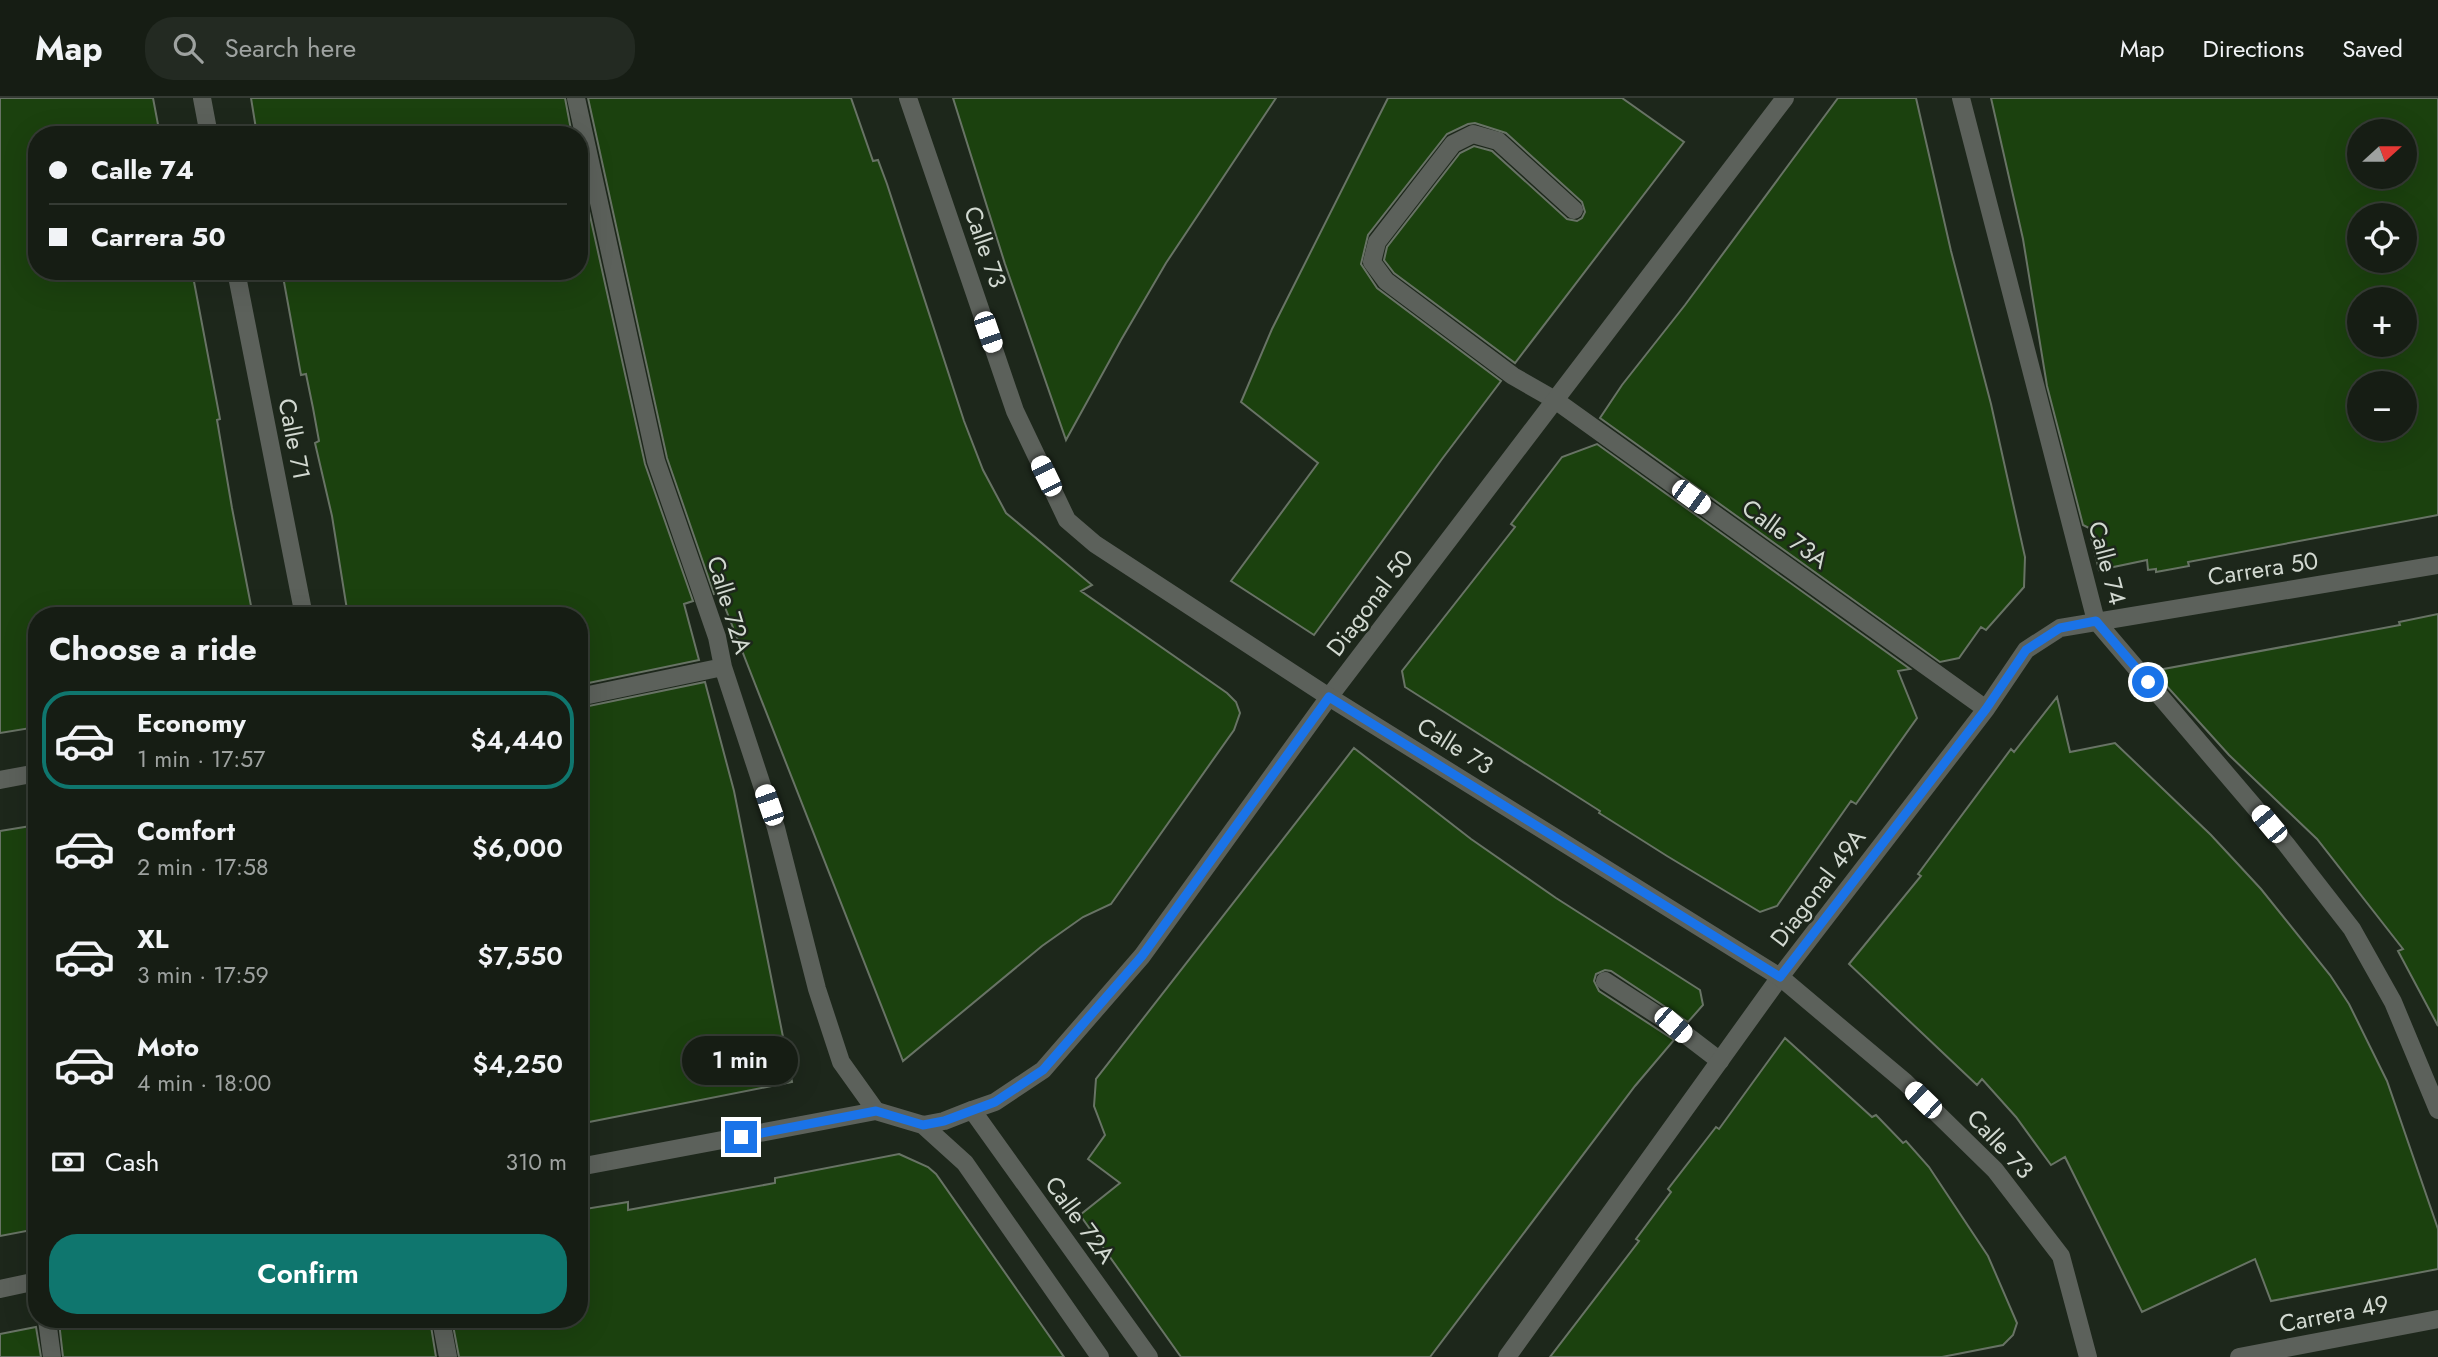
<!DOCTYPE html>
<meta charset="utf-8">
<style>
body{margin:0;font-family:Jost,sans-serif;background:#232a22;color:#f1f3f6;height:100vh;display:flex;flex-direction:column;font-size:26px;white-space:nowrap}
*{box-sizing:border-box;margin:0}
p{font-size:23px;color:#9ea2a0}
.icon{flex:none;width:38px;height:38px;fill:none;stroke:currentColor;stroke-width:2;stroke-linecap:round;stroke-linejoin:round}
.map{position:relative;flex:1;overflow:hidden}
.details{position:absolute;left:28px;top:509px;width:560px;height:721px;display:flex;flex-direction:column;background:#161d14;border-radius:28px;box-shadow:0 7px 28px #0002,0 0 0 2px #353b34}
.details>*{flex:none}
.guide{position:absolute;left:28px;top:28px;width:560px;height:154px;border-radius:28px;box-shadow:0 7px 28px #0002,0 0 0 2px #353b34;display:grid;align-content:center;height:154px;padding:0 21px;background:#161d14}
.needle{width:46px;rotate:69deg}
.buttons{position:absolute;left:2347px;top:21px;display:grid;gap:14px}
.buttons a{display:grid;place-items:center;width:70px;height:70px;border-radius:50%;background:#161d14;box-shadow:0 7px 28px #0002,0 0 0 2px #353b34;font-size:35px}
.end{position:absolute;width:32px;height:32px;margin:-16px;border:9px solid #1a73e8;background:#fff;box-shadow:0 0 0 4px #fff}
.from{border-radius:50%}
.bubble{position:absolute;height:49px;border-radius:24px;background:#161d14;box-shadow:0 7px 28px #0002,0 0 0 2px #353b34;font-size:23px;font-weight:600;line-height:49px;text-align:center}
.car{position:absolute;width:21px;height:42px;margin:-21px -10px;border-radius:9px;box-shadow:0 0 5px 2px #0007;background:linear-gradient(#fff 24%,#345 0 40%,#fff 0 76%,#345 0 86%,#fff 0)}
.guide b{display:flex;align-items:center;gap:24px;height:66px;font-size:26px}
.guide b+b{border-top:2px solid #353b34}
.guide i{width:18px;height:18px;background:#f1f3f6}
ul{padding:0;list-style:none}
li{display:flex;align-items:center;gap:21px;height:98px;margin:0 14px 10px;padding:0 7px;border:4px solid transparent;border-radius:28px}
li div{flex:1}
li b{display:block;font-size:26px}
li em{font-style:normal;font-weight:600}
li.active{border-color:#0f766e}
li>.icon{width:63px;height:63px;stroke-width:1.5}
h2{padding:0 21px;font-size:32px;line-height:84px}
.pay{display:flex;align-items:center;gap:18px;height:77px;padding:0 21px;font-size:26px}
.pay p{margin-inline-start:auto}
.cta{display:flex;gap:14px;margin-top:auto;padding:14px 21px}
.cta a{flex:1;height:80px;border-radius:28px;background:#0f766e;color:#fff;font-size:28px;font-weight:600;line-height:80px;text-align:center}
header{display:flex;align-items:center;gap:42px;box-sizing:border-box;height:98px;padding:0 35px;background:#161d14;border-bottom:2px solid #353b34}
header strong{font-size:33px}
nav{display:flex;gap:38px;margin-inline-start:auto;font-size:24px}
.search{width:490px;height:63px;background:#232a22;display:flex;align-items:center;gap:18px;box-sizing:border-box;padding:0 24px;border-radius:28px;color:#9ea2a0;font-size:26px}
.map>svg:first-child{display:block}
.building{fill:#1b410e;stroke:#687365;stroke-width:2;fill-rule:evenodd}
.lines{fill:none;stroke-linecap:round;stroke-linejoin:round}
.service{stroke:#5c615b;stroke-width:18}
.minor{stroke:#5c615b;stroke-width:18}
.tertiary{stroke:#5c615b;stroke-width:18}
.route{stroke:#1a73e8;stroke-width:9}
.labels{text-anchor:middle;stroke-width:5;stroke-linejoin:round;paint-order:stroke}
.street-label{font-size:24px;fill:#d2d9d1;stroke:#1d271b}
</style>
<header>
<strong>Map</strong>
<div class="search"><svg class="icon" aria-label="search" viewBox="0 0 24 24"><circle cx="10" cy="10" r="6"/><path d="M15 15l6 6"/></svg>Search here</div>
<nav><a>Map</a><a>Directions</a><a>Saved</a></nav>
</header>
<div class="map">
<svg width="2438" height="1259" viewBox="0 0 2438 1259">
<rect width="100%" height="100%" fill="#1d271b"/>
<path class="building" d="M 0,0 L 153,0 L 160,37 L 37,37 L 37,173 L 192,173 L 220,321 L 217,322 L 232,410 L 253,518 L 37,518 L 37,629 L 0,635 Z
M 251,0 L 565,0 L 572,37 L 257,37 Z
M 588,0 L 851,0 L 873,63 L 878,62 L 887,86 L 964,323 L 983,372 L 1006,415 L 1092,487 L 1081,493 L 1227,595 L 1236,604 L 1240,615 L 1234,632 L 1111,806 L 1083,819 L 1042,848 L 903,963 L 719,494 L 714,496 L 667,360 Z
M 953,0 L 1276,0 L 1166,165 L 1121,242 L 1066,342 L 1005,166 Z
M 1388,0 L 1622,0 L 1684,44 L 1515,265 L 1394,175 L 1384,162 L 1387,149 L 1460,55 L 1474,48 L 1492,53 L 1567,121 L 1577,123 L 1582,120 L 1585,114 L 1582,104 L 1506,35 L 1475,25 L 1468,26 L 1447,36 L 1368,137 L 1361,166 L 1377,190 L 1501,283 L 1442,361 L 1314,537 L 1231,483 L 1318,365 L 1241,304 L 1272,231 Z
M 1838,0 L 1916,0 L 1951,153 L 1991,306 L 2025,459 L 2024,489 L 1986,532 L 1981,529 L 1959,560 L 1940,564 L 1600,320 L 1622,287 L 1685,207 Z
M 1991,0 L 2438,0 L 2438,417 L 2188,464 L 2189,468 L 2156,474 L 2156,471 L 2148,472 L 2147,462 L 2099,472 L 2089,430 L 2083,427 L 2047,288 L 2023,141 ZM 2359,33 L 2404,33 L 2404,79 L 2359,79 ZM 2359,117 L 2404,117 L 2404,163 L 2359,163 ZM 2359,201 L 2404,201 L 2404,247 L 2359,247 ZM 2359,285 L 2404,285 L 2404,331 L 2359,331 Z
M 579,68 L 645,366 L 693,503 L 684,506 L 699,562 L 579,587 L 579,518 L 348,518 L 332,418 L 315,345 L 319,343 L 313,310 L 306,276 L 301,277 L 282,173 L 579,173 Z
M 1597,346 L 1910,571 L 1898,573 L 1917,620 L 1856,706 L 1851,703 L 1777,808 L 1760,814 L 1667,758 L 1599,715 L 1600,713 L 1405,589 L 1402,573 L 1515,429 L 1511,426 L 1562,359 Z
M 2438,516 L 2438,928 L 2398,853 L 2403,851 L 2317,741 L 2229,657 L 2153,573 L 2400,527 L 2399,524 Z
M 705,584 L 734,693 L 792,984 L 579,1026 L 579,610 Z
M 2057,599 L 2070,654 L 2115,645 L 2211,737 L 2261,791 L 2330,877 L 2349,906 L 2387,983 L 2438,1131 L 2438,1171 L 2271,1203 L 2255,1161 L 2142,1214 L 2065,1059 L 2051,1067 L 2016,1019 L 1982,981 L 1977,987 L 1849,866 L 1921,778 L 1918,776 L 2011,651 L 2014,654 Z
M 1354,650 L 1471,741 L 1556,800 L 1700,892 L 1703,907 L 1688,924 L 1611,873 L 1605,872 L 1596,876 L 1594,883 L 1599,893 L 1674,942 L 1635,988 L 1430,1259 L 1181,1259 L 1080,1117 L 1120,1085 L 1088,1061 L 1105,1037 L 1094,1008 L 1096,981 Z
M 37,727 L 37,1131 L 0,1138 L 0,733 Z
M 1785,940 L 1872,1019 L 1876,1017 L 1903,1045 L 1906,1043 L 1929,1069 L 1988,1158 L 2017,1225 L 2013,1237 L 2003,1247 L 1942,1259 L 1550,1259 L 1639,1143 L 1636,1141 L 1671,1094 L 1668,1091 L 1716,1029 L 1719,1031 Z
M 899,1056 L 928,1069 L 936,1076 L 1064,1259 L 459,1259 L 452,1222 L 579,1222 L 579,1112 L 628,1104 L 628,1112 L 775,1085 L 775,1080 Z
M 71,1222 L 430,1222 L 436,1259 L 63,1259 L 59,1224 Z
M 36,1229 L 41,1259 L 0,1259 L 0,1236 Z"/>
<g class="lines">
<path class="service" d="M 1555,302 L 1513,278 L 1386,183 L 1372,164 L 1377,144 L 1453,46 L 1473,36 L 1498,43 L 1574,112
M 1605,883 L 1673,927 L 1720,963
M 47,1222 L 52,1259"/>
<path class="minor" d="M 202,0 L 209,37
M 576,0 L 656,363 L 717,539 L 723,569 L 776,730 L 817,891 L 841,964 L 876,1013
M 1961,0 L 2096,523 L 2286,746 L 2352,831 L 2393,904 L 2438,1012
M 236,173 L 304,518
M 1555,302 L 1986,611
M 579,599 L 723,569
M 0,682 L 37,675
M 972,1012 L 995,1004 L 1043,972 L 1142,858 L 1329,599 L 1785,0
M 441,1222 L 448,1259
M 1507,1259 L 1780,879 L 1986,611 L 2026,552 L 2060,530 L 2438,467"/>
<path class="tertiary" d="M 908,0 L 1015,313 L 1067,422 L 1095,446 L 1329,599 L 1780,879 L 1905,984 L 1995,1072 L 2061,1158 L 2088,1259
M 923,1027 L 965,1065 L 1100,1259
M 579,1069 L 876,1013 L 923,1027 L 944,1023 L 972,1012 L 1149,1259
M 0,1191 L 37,1183
M 2239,1259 L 2438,1221"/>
</g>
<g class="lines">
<path class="route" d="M 741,1039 L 876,1013 L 923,1027 L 944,1023 L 995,1004 L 1043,972 L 1142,858 L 1329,599 L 1780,879 L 1986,611 L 2026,552 L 2060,530 L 2096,523 L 2148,584"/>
</g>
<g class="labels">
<g class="street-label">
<text transform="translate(985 149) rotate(71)" y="8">Calle 73</text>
<text transform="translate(294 341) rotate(79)" y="8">Calle 71</text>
<text transform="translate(1785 436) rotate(36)" y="8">Calle 73A</text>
<text transform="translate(2107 465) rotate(75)" y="8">Calle 74</text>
<text transform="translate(2263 471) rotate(-9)" y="8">Carrera 50</text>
<text transform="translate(1370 505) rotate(-53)" y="8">Diagonal 50</text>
<text transform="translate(729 507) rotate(73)" y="8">Calle 72A</text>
<text transform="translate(1455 648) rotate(32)" y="8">Calle 73</text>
<text transform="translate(1818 790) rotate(-53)" y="8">Diagonal 49A</text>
<text transform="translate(2000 1046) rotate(47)" y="8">Calle 73</text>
<text transform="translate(1080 1122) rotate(54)" y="8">Calle 72A</text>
<text transform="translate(2334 1216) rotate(-11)" y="8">Carrera 49</text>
</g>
</g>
</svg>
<div class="buttons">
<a><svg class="needle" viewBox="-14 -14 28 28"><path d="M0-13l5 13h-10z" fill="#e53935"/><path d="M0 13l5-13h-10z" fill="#9ea2a0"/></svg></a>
<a><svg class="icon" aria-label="locate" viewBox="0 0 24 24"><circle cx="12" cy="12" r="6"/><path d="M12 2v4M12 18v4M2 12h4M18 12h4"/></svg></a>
<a>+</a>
<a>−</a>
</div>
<i class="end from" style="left:2148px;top:584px"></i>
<i class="end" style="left:741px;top:1039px"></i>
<div class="bubble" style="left:682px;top:938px;width:116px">1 min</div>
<i class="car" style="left:988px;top:234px;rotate:161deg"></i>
<i class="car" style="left:1046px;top:378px;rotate:334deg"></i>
<i class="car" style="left:1691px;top:399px;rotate:126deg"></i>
<i class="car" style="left:769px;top:707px;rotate:341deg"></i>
<i class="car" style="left:2269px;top:726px;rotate:320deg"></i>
<i class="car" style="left:1673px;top:927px;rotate:131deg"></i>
<i class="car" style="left:1923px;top:1002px;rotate:314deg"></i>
<div class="guide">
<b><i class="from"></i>Calle 74</b>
<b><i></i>Carrera 50</b>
</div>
<section class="details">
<h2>Choose a ride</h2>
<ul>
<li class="active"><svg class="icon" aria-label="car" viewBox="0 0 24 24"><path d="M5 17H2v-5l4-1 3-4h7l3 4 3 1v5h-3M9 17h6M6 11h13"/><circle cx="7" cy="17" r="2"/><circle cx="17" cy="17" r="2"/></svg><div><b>Economy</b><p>1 min · 17:57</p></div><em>$4,440</em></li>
<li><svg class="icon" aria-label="car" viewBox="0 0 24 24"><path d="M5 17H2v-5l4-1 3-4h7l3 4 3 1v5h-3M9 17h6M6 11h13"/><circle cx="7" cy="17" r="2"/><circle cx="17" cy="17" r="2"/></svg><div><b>Comfort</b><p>2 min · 17:58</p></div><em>$6,000</em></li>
<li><svg class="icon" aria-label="car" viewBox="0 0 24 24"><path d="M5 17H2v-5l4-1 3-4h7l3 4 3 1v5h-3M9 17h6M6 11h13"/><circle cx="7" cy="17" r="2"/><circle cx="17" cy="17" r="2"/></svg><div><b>XL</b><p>3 min · 17:59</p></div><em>$7,550</em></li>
<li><svg class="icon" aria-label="car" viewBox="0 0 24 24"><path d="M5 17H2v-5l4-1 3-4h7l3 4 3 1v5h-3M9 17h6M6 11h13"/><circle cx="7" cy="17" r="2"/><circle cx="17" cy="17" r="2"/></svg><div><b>Moto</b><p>4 min · 18:00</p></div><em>$4,250</em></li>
</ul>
<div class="pay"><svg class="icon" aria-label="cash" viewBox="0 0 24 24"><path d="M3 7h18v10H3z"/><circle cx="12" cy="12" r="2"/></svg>Cash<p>310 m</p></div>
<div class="cta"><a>Confirm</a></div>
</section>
</div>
